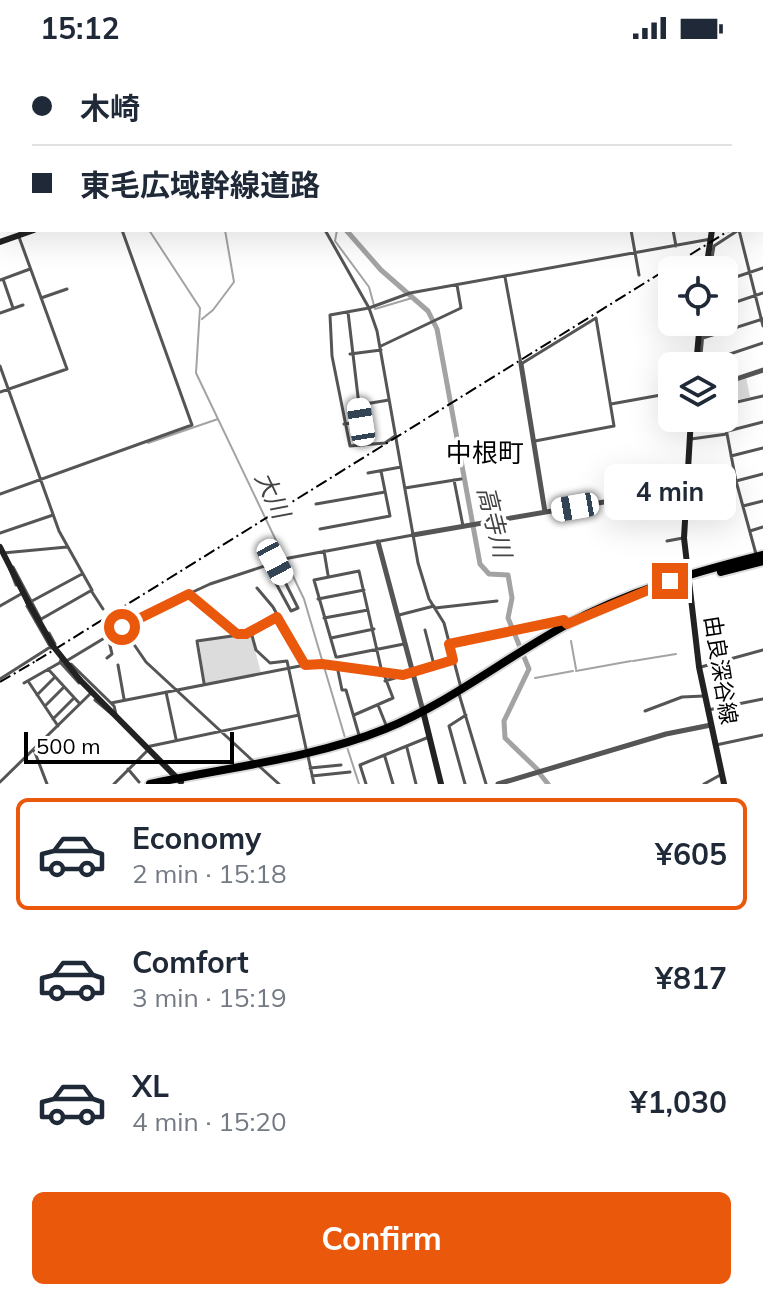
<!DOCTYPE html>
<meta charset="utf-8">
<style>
body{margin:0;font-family:Mulish,"Noto Sans JP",sans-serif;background:#f6f6f7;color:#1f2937;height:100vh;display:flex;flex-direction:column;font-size:30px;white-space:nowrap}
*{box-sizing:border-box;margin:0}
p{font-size:26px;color:#747a83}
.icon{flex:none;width:44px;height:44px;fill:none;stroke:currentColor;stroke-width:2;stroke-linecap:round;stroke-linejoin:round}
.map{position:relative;height:728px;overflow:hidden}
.details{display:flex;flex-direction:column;background:#fff;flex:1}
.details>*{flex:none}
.top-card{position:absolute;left:0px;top:0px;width:764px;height:176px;box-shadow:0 8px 32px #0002;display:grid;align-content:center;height:176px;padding:0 32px;background:#fff}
.buttons{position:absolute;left:658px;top:200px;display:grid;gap:16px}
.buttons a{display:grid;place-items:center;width:80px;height:80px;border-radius:12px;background:#fff;box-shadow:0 8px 32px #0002;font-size:40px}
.scale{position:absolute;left:24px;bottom:20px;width:210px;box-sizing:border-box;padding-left:8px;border:4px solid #000;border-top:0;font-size:22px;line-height:28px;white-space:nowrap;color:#000;-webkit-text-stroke:6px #fff;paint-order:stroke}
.end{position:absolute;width:36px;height:36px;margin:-18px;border:10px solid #ea580c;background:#fff;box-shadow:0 0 0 4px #fff}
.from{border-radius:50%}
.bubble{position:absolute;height:56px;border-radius:12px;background:#fff;box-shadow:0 8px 32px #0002;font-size:26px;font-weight:700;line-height:56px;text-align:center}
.car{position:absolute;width:24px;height:48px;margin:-24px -12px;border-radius:10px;box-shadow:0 0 6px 2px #0007;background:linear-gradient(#fff 24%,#345 0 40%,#fff 0 76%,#345 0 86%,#fff 0)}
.top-card b{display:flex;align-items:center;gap:28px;height:76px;font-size:30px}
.top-card b+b{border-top:2px solid #e0e1e3}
.top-card i{width:20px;height:20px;background:#1f2937}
ul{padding:14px 0 0;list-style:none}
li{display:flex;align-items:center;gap:24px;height:112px;margin:0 16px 12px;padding:0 16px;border:4px solid transparent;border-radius:12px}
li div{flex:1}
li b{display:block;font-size:30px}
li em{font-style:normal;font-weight:700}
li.selected{border-color:#ea580c}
li>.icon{width:72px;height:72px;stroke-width:1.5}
.button{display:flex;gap:16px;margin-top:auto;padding:16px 32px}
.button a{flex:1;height:92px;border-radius:12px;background:#ea580c;color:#fff;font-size:32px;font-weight:700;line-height:92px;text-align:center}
.status{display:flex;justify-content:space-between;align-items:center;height:56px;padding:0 40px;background:#fff;direction:ltr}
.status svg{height:22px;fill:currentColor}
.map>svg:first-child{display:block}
.green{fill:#dcdcdc}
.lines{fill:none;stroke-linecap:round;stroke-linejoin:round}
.stream{stroke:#a3a3a3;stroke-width:2}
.river{stroke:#a3a3a3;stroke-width:5}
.trunk-casing{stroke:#dbdbdb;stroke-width:12}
.minor{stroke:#555;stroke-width:3}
.tertiary{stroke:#555;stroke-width:5}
.secondary{stroke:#222;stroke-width:6}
.trunk{stroke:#000;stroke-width:8}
.rail{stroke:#000;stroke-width:2;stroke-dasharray:12 4 2 4;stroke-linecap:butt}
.secondary-bridge{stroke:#222;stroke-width:6}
.route{stroke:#ea580c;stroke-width:10}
.labels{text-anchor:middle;stroke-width:7;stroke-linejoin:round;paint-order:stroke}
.street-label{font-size:22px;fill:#000;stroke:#fff}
.water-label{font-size:24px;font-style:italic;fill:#444;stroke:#fff}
.quarter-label{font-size:26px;fill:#000;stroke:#fff}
</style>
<div class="status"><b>15:12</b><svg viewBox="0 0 49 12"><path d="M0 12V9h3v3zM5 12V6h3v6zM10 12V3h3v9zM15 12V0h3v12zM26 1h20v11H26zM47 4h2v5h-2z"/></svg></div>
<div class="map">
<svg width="763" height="728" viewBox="0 0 763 728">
<rect width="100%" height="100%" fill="#fff"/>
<path class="green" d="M 746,321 L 750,341 L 724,347 L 724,328 Z
M 251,579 L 261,617 L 205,627 L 199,585 Z"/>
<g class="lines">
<path class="stream" d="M 0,89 L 2,90
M 762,118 L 763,118
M 149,174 L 200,252 L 196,317 L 304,543 L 346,685
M 337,174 L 335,185 L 369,231 L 375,253 L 412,242
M 202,263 L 213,254 L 234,226 L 225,174
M 148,387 L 218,363
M 571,585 L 576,613
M 633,605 L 676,598
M 576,615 L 631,605
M 535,622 L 573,615
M 347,691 L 359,728"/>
<path class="river" d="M 346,174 L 381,214 L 428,255 L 437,273 L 480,508 L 489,518 L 508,519 L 512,542 L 508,562 L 529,613 L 504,665 L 505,682 L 538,714
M 540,718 L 548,728"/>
<g class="trunk-casing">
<path id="trunk" d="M 721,516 L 763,505
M 150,728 C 228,711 311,703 385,673 C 449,647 504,603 564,570 C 626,536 695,516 763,499"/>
</g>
<path class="minor" d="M 130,0 L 133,2
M 341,0 L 343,2
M 379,0 L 379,2
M 592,0 L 592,2
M 25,2 L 25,0
M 529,2 L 532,0
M 0,37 L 2,37
M 762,116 L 763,116
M 0,117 L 2,117
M 762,160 L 763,159
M 0,166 L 2,165
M 325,174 L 369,252 L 377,275 L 418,507 L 429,543 L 444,567 L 461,632
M 631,174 L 639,219
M 673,174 L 676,190
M 739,174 L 763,270
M 710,214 L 714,190 L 737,175
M 505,221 L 521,308 L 596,262 L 614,370 L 535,385
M 3,223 L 13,252
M 0,224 L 30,213
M 724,225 L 763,212
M 41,242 L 67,233
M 724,250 L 763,237
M 0,257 L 23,249
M 703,282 L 763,263
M 381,290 L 461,252 L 457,229
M 350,298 L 381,294
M 700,308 L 763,287
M 0,310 L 59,475 L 92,534 L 36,566
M 700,310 L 704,266
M 0,336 L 67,313 L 19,181
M 611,348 L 672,337
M 359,349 L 389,344
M 724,349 L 763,340
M 724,362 L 736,425 L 756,498
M 344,368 L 361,366 L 348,256
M 728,375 L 763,366
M 395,380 L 385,387 L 350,390 L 332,300 L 330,259 L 369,252 L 410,237 L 711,183
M 691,383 L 727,378
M 731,400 L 763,392
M 368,417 L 401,411
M 454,424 L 463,470
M 736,425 L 763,418
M 405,432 L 461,423
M 0,438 L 192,369 L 122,174
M 316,448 L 385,436
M 743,450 L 763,445
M 320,473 L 390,460 L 381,415
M 750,475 L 763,471
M 0,477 L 53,459
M 667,485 L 683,482
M 324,495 L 328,519
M 3,497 L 67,491
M 266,509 L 291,555 L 298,552 L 275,506
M 9,511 L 16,529
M 13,511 L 41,564
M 257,532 L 273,551 L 305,609
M 92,536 L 103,553
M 189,538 L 237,578
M 318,543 L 364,534
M 32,545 L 82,518
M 0,550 L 21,538
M 27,550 L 51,592
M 435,552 L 497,545
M 399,559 L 434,550
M 324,562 L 368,554
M 122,571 L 146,606 L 253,705
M 425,574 L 434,609
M 251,576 L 256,594 L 270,607 L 287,605 L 307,697
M 331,582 L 374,573
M 449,588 L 564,564 L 567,568
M 62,602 L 60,606 L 79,627
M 107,602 L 112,598 L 108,581
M 68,604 L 141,560 L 210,528 L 289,502 L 413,479
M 71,608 L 114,650 L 116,658
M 118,609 L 124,643
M 337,610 L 342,634 L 346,634 L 359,679
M 701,611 L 763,594
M 381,612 L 359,515 L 314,524 L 336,601 L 338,601 L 404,588
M 48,613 L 80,648
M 0,623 L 55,588 L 49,577
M 28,625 L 58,670
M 385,625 L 453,604
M 24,627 L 61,606
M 204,627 L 197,585 L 246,578 L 277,561
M 166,636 L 176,683
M 459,638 L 486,728
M 37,639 L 54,622
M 95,644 L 113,659
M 111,647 L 305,609 L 322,608 L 403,619
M 378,649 L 386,669
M 45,650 L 64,631
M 708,654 L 763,643
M 645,655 L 682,641 L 704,640
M 354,659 L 393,642 L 383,616
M 53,663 L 73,643
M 716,689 L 763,679
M 146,691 L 299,659
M 407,692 L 416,728
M 34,694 L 47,728
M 308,700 L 314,728
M 385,701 L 393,728
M 259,710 L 279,728
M 310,712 L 341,709
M 128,713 L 139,726
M 312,720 L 350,716
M 0,726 L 90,638
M 114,728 L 148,694
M 366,728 L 360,709 L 429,681
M 465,728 L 449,670 L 466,659
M 704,728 L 722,718"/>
<path class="tertiary" d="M 154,0 L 155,2
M 248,0 L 249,2
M 521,308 L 545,456
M 724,327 L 763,314
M 413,479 L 685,432
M 378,486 L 423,655
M 498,728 L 666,678 L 711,669"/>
<path class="secondary" d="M 311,2 L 315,0
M 753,2 L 753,0
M 0,186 L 34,174
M 706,214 L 712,174
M 696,310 L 700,266
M 691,362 L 684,482 L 699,611 L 724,728
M 0,491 L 28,546
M 80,624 L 181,726
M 423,655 L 441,728"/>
<use href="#trunk" class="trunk"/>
<path class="rail" d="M 762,154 L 763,153
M 36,605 L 730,174
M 0,626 L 46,599"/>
<path class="secondary-bridge" d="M 28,546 L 53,590 L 80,624"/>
</g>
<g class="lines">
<path class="route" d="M 122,571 L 189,538 L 237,578 L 246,578 L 277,561 L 305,609 L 322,608 L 403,619 L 453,604 L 449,588 L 564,564 L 567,568 L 670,525"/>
</g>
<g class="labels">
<g class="street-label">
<text transform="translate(721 614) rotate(81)" y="8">由良深谷線</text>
</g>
<g class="water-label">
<text transform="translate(272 439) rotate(65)" y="8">大川</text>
<text transform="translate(494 466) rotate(76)" y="8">高寺川</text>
</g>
<g class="quarter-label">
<text x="485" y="406">中根町</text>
</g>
</g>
</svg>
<div class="buttons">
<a><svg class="icon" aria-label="locate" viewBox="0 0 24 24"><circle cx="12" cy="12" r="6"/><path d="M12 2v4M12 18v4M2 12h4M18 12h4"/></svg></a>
<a><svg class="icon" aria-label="layers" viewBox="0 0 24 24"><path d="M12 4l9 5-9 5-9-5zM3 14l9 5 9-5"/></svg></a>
</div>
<div class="scale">500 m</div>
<i class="end from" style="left:122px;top:571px"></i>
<i class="end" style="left:670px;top:525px"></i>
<div class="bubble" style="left:604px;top:408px;width:132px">4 min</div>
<i class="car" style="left:361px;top:366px;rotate:351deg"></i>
<i class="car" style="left:575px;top:451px;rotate:260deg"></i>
<i class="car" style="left:275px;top:506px;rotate:152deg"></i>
<div class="top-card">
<b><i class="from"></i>木崎</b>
<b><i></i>東毛広域幹線道路</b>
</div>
</div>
<section class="details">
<ul>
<li class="selected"><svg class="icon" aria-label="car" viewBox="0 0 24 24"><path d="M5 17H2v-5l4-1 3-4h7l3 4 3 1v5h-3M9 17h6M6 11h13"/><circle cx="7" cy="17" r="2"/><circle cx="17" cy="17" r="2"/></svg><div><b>Economy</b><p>2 min · 15:18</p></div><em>¥605</em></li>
<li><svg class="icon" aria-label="car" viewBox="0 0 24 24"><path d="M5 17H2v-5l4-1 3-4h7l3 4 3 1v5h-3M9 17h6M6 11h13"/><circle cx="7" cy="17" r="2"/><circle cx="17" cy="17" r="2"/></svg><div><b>Comfort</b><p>3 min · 15:19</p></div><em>¥817</em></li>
<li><svg class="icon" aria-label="car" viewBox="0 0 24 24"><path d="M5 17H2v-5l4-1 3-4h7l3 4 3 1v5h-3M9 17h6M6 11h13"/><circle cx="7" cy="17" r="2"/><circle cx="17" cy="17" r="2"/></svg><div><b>XL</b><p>4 min · 15:20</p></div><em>¥1,030</em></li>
</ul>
<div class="button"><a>Confirm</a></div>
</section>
